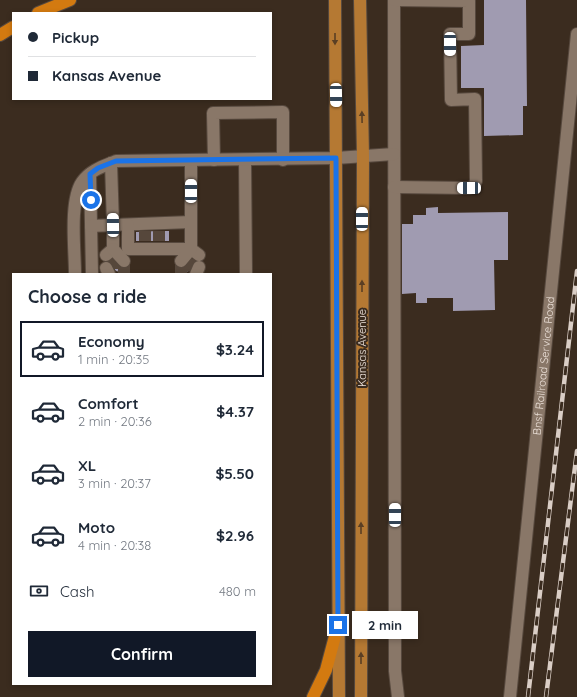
<!DOCTYPE html>
<meta charset="utf-8">
<style>
body{margin:0;font-family:Quicksand,sans-serif;background:#f2f2f3;color:#1f2937;height:100vh;display:flex;flex-direction:column;font-size:15px;white-space:nowrap}
*{box-sizing:border-box;margin:0}
p{font-size:13px;color:#747a83}
.icon{flex:none;width:22px;height:22px;fill:none;stroke:currentColor;stroke-width:2;stroke-linecap:round;stroke-linejoin:round}
.map{position:relative;flex:1;overflow:hidden}
.details{position:absolute;left:12px;top:273px;width:260px;height:412px;display:flex;flex-direction:column;background:#fff;border-radius:0px;box-shadow:0 2px 6px #0003}
.details>*{flex:none}
.guide{position:absolute;left:12px;top:12px;width:260px;height:88px;border-radius:0px;box-shadow:0 2px 6px #0003;display:grid;align-content:center;height:88px;padding:0 16px;background:#fff}
.end{position:absolute;width:18px;height:18px;margin:-9px;border:5px solid #1a73e8;background:#fff;box-shadow:0 0 0 2px #fff}
.from{border-radius:50%}
.bubble{position:absolute;height:28px;border-radius:0px;background:#fff;box-shadow:0 2px 6px #0003;font-size:13px;font-weight:800;line-height:28px;text-align:center}
.car{position:absolute;width:12px;height:24px;margin:-12px -6px;border-radius:5px;box-shadow:0 0 3px 1px #0007;background:linear-gradient(#fff 24%,#345 0 40%,#fff 0 76%,#345 0 86%,#fff 0)}
.guide b{display:flex;align-items:center;gap:14px;height:38px;font-size:15px}
.guide b+b{border-top:1px solid #e0e1e3}
.guide i{width:10px;height:10px;background:#1f2937}
ul{padding:0;list-style:none}
li{display:flex;align-items:center;gap:12px;height:56px;margin:0 8px 6px;padding:0 8px;border:2px solid transparent;border-radius:0px}
li div{flex:1}
li b{display:block;font-size:15px}
li em{font-style:normal;font-weight:800}
li.selected{border-color:#111827}
li>.icon{width:36px;height:36px;stroke-width:1.5}
h2{padding:0 16px;font-size:18px;line-height:48px}
.pay{display:flex;align-items:center;gap:10px;height:44px;padding:0 16px;font-size:15px}
.pay p{margin-inline-start:auto}
.action{display:flex;gap:8px;margin-top:auto;padding:8px 16px}
.action a{flex:1;height:46px;border-radius:0px;background:#111827;color:#fff;font-size:16px;font-weight:800;line-height:46px;text-align:center}
.map>svg:first-child{display:block}
.building{fill:#a09bb1}
.lines{fill:none;stroke-linecap:round;stroke-linejoin:round}
.minor-tunnel{stroke:#56473b;stroke-width:12;stroke-dasharray:12 6;stroke-linecap:butt}
.minor-casing{stroke:#57493e;stroke-width:14}
.major-casing{stroke:#57493e;stroke-width:14}
.highway-casing{stroke:#57493e;stroke-width:14}
.minor{stroke:#897768;stroke-width:12}
.major{stroke:#b57933;stroke-width:12}
.highway{stroke:#d37a10;stroke-width:12}
.rail-casing{stroke:#dacec6;stroke-width:4.5}
.rail{stroke:#3b2c1f;stroke-width:3;stroke-dasharray:9;stroke-linecap:butt}
.oneway{fill:#5a3f24}
.route{stroke:#1a73e8;stroke-width:5}
.labels{text-anchor:middle;stroke-width:4;stroke-linejoin:round;paint-order:stroke}
.street-label{font-size:11px;fill:#ece1d9;stroke:#3b2c1f}
</style>
<div class="map">
<svg width="577" height="697" viewBox="0 0 577 697">
<rect width="100%" height="100%" fill="#3b2c1f"/>
<path class="building" d="M 484,0 L 526,0 L 527,106 L 523,106 L 523,135 L 484,136 L 484,88 L 461,88 L 461,46 L 484,45 Z
M 438,207 L 438,213 L 508,212 L 508,260 L 494,260 L 495,310 L 453,311 L 453,298 L 427,298 L 427,303 L 416,303 L 416,293 L 402,294 L 402,224 L 413,224 L 413,215 L 426,215 L 426,208 Z
M 157,231 L 169,231 L 169,241 L 136,241 L 136,232 Z
M 112,259 L 121,268 L 129,266 L 129,274 L 116,271 L 109,261 Z
M 192,259 L 195,261 L 189,271 L 176,274 L 176,267 L 184,268 Z"/>
<g class="lines">
<path class="minor-tunnel" d="M 145,231 L 145,241
M 159,231 L 159,241
M 113,257 L 113,270
M 124,261 L 124,274
M 181,261 L 181,274
M 191,271 L 191,258"/>
<g class="minor-casing">
<g id="minor">
<path d="M 394,0 L 395,671 L 398,697"/>
<path d="M 394,0 L 469,1 L 469,34 L 450,34 L 451,100 L 475,99 L 476,181 L 474,186 L 469,188 L 394,187"/>
<path d="M 214,160 L 213,113 L 283,112 L 283,160"/>
<path d="M 245,160 L 246,274"/>
<path d="M 111,163 L 113,225 L 191,222"/>
<path d="M 90,174 L 92,274"/>
<path d="M 128,225 L 128,249 L 191,249 L 199,255"/>
<path d="M 91,226 L 113,225 L 113,249 L 106,255"/>
<path d="M 113,249 L 124,261"/>
<path d="M 181,261 L 191,249 L 191,160"/>
<path d="M 106,268 L 109,274"/>
<path d="M 75,274 C 75,250 69,201 82,182 C 90,170 104,166 116,161 L 336,158 L 394,154"/>
<path d="M 196,274 L 199,267"/>
<path id="s1" d="M 510,697 L 577,34"/>
</g>
</g>
<g class="major-casing">
<path id="major" d="M 335,0 L 339,697
M 360,0 L 363,156 L 361,697"/>
</g>
<g class="highway-casing">
<path id="highway" d="M 38,13 L 70,0
M 0,35 L 13,27
M 313,697 L 326,670 L 338,625"/>
</g>
<use href="#minor" class="minor"/>
<use href="#major" class="major"/>
<use href="#highway" class="highway"/>
<g class="rail-casing">
<path id="rail" d="M 528,697 L 577,271
M 546,697 L 577,451"/>
</g>
<use href="#rail" class="rail"/>
</g>
<defs><path id="oneway-solid" d="M-6-.8H1V-3.2L6.5 0L1 3.2V.8H-6Z"/></defs>
<g class="oneway">
<use href="#oneway-solid" transform="translate(335 39) rotate(90)"/>
<use href="#oneway-solid" transform="translate(362 117) rotate(-91)"/>
<use href="#oneway-solid" transform="translate(362 286) rotate(-90)"/>
<use href="#oneway-solid" transform="translate(361 528) rotate(-90)"/>
<use href="#oneway-solid" transform="translate(361 658) rotate(-90)"/>
</g>
<g class="lines">
<path class="route" d="M 91,200 L 90,174 L 98,168 L 116,161 L 336,158 L 338,625"/>
</g>
<g class="labels">
<g class="street-label">
<text transform="translate(362 348) rotate(-90)" y="4">Kansas Avenue</text>
<text dy="4" stroke="none"><textPath href="#s1" startOffset="333">Bnsf Railroad Service Road</textPath></text>
</g>
</g>
</svg>
<i class="end from" style="left:91px;top:200px"></i>
<i class="end" style="left:338px;top:625px"></i>
<div class="bubble" style="left:352px;top:611px;width:66px">2 min</div>
<i class="car" style="left:450px;top:44px;rotate:180deg"></i>
<i class="car" style="left:336px;top:95px;rotate:179deg"></i>
<i class="car" style="left:469px;top:188px;rotate:271deg"></i>
<i class="car" style="left:191px;top:191px;rotate:0deg"></i>
<i class="car" style="left:362px;top:219px;rotate:0deg"></i>
<i class="car" style="left:113px;top:225px;rotate:359deg"></i>
<i class="car" style="left:395px;top:515px;rotate:0deg"></i>
<div class="guide">
<b><i class="from"></i>Pickup</b>
<b><i></i>Kansas Avenue</b>
</div>
<section class="details">
<h2>Choose a ride</h2>
<ul>
<li class="selected"><svg class="icon" aria-label="car" viewBox="0 0 24 24"><path d="M5 17H2v-5l4-1 3-4h7l3 4 3 1v5h-3M9 17h6M6 11h13"/><circle cx="7" cy="17" r="2"/><circle cx="17" cy="17" r="2"/></svg><div><b>Economy</b><p>1 min · 20:35</p></div><em>$3.24</em></li>
<li><svg class="icon" aria-label="car" viewBox="0 0 24 24"><path d="M5 17H2v-5l4-1 3-4h7l3 4 3 1v5h-3M9 17h6M6 11h13"/><circle cx="7" cy="17" r="2"/><circle cx="17" cy="17" r="2"/></svg><div><b>Comfort</b><p>2 min · 20:36</p></div><em>$4.37</em></li>
<li><svg class="icon" aria-label="car" viewBox="0 0 24 24"><path d="M5 17H2v-5l4-1 3-4h7l3 4 3 1v5h-3M9 17h6M6 11h13"/><circle cx="7" cy="17" r="2"/><circle cx="17" cy="17" r="2"/></svg><div><b>XL</b><p>3 min · 20:37</p></div><em>$5.50</em></li>
<li><svg class="icon" aria-label="car" viewBox="0 0 24 24"><path d="M5 17H2v-5l4-1 3-4h7l3 4 3 1v5h-3M9 17h6M6 11h13"/><circle cx="7" cy="17" r="2"/><circle cx="17" cy="17" r="2"/></svg><div><b>Moto</b><p>4 min · 20:38</p></div><em>$2.96</em></li>
</ul>
<div class="pay"><svg class="icon" aria-label="cash" viewBox="0 0 24 24"><path d="M3 7h18v10H3z"/><circle cx="12" cy="12" r="2"/></svg>Cash<p>480 m</p></div>
<div class="action"><a>Confirm</a></div>
</section>
</div>
